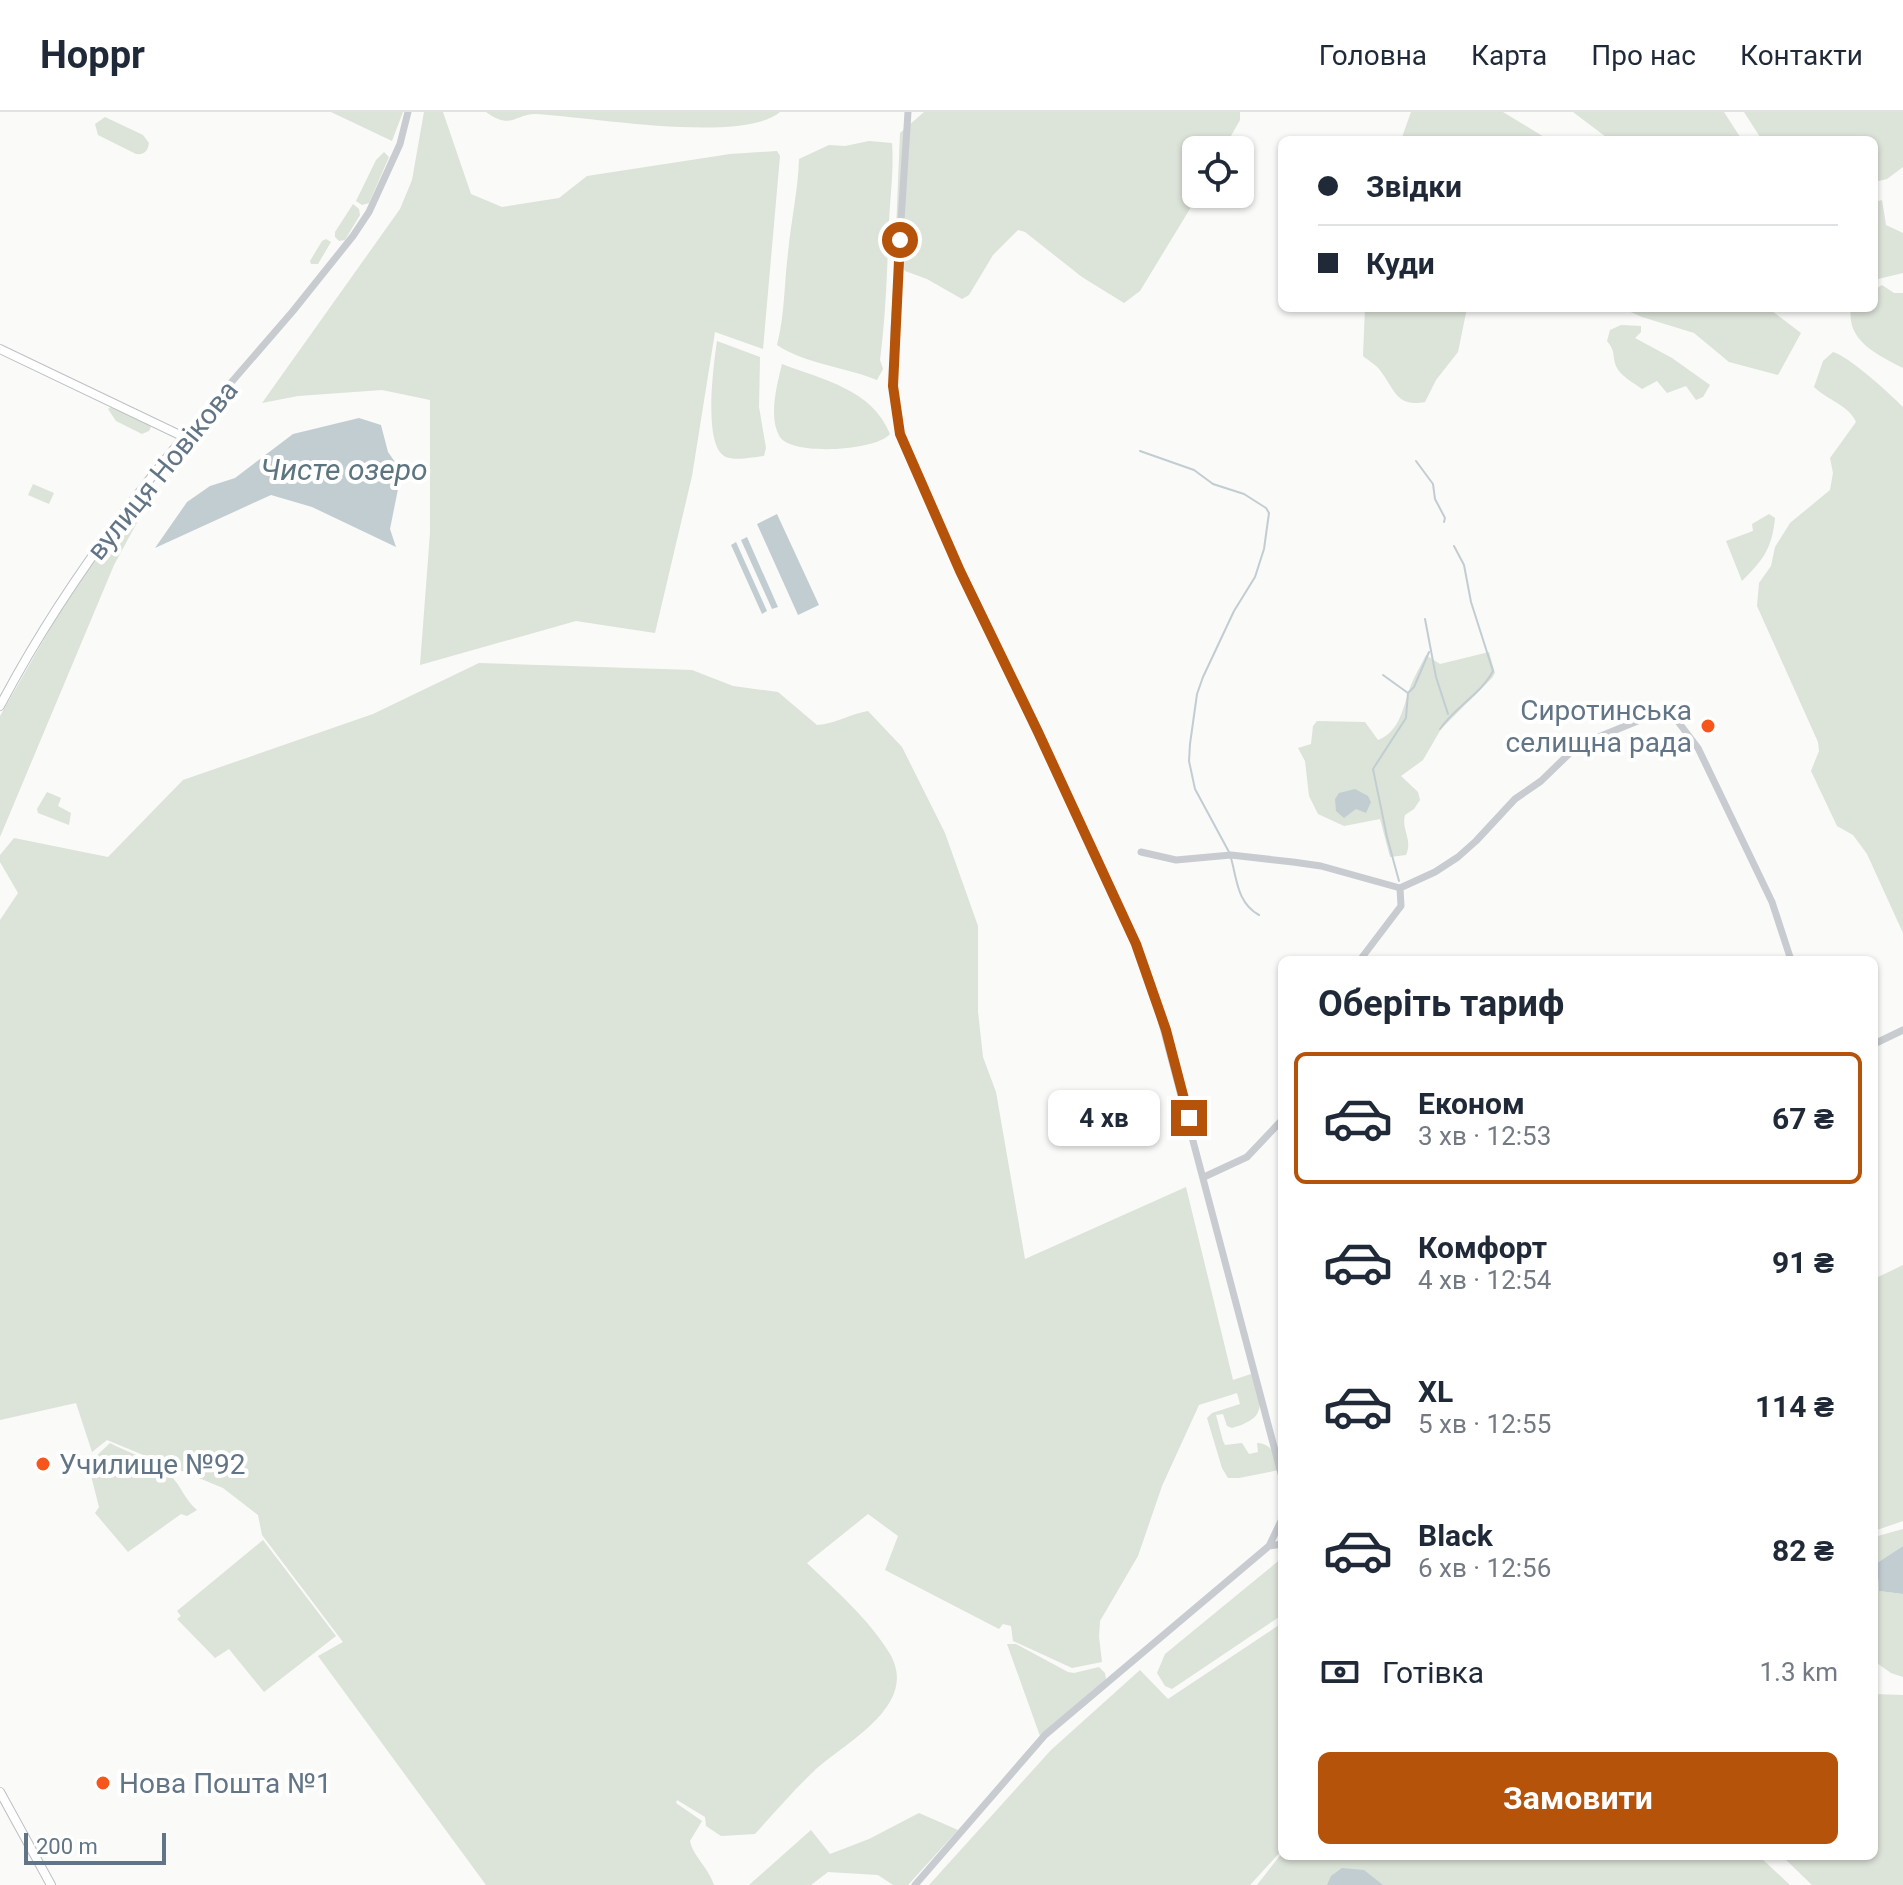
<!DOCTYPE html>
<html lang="uk">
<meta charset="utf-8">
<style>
body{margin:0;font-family:Roboto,sans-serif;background:#f6f6f7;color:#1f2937;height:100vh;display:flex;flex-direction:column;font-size:30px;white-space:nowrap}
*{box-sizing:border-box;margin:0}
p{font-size:26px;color:#747a83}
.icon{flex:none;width:44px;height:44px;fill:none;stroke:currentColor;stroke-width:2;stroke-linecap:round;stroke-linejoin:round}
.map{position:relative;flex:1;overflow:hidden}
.drawer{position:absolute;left:1278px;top:844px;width:600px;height:904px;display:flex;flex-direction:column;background:#fff;border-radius:12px;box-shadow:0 2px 6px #0004}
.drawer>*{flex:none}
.banner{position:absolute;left:1278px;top:24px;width:600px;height:176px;border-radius:12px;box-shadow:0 2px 6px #0004;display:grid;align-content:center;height:176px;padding:0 40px;background:#fff}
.fabs{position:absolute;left:1182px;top:24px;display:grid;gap:16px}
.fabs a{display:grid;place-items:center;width:72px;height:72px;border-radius:12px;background:#fff;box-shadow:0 2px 6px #0004;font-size:40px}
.scale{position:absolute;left:24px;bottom:20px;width:142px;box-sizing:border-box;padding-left:8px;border:4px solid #627586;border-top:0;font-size:22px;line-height:28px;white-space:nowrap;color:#627586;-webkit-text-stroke:6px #fff;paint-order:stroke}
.end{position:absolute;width:36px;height:36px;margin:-18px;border:10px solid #b45309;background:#fff;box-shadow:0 0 0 4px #fff}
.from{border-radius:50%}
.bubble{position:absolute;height:56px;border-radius:12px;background:#fff;box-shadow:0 2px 6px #0004;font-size:26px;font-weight:700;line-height:56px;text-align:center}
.banner b{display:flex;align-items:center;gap:28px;height:76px;font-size:30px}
.banner b+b{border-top:2px solid #e0e1e3}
.banner i{width:20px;height:20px;background:#1f2937}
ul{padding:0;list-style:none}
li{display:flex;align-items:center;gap:24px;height:132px;margin:0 16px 12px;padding:0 24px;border:4px solid transparent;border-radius:12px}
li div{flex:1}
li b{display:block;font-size:30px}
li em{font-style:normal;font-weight:700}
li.current{border-color:#b45309}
li>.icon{width:72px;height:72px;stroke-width:1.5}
h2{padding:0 40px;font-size:36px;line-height:96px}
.pay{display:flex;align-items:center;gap:20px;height:88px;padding:0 40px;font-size:30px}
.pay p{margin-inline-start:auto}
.action{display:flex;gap:16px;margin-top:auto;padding:16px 40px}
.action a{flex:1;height:92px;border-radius:12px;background:#b45309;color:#fff;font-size:32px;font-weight:700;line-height:92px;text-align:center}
header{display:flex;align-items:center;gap:48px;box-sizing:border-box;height:112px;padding:0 40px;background:#fff;border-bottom:2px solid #e0e1e3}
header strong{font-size:38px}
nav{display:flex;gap:44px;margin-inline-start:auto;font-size:28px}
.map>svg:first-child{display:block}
.green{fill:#dce3d8}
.water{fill:#c2cdd2}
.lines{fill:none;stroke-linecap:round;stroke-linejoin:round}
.stream{stroke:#c2cdd2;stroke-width:2}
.secondary-casing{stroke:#bcc1c6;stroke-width:10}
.tertiary{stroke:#c8ccd0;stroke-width:7}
.secondary{stroke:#fff;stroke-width:8}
.route{stroke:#b45309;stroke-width:10}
.poi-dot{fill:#f6561c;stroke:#fff;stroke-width:3}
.labels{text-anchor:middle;stroke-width:8;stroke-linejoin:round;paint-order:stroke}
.street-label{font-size:28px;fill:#627586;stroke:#fff}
.poi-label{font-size:28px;fill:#627586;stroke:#fff;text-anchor:start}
.water-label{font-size:30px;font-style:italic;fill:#5d757f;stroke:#fff}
</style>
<header>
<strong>Hoppr</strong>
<nav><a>Головна</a><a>Карта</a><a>Про нас</a><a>Контакти</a></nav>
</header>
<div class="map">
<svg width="1903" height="1773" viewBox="0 0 1903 1773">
<rect width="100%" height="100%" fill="#fafaf8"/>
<path class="green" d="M 331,0 L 403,0 L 392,29 Z
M 424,0 L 443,0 L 471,82 L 502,95 L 559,86 L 587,64 L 730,42 L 777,39 L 780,44 L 763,237 L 715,220 L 692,364 L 655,521 L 576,509 L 420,553 L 430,421 L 430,288 L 382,278 L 298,284 L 262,291 L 400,97 L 412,68 Z
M 486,0 L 780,0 C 742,32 590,5 537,2 C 515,1 512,19 486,0 Z
M 924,0 L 1240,0 L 1240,8 L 1223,38 L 1196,38 L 1196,82 L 1199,82 L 1140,179 L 1124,191 L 1082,165 L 1025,120 L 1018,118 L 993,143 L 969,183 L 962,187 L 927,167 L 905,159 L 895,142 L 900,21 Z
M 1411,0 L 1503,0 L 1549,28 L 1401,28 Z
M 1573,0 L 1724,0 L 1742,28 L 1610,28 Z
M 1744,0 L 1903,0 L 1903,55 L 1887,67 L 1874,70 L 1874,28 L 1762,28 Z
M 105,5 L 143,23 L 149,31 C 148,39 144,43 136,42 L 98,23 L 95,12 Z
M 869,29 L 892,31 C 894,59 890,84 889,112 C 887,158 886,202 880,248 L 883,257 L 877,268 C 845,255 806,252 777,233 C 785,202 784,172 788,141 C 791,109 798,79 799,47 L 829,33 L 845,34 Z
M 384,40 L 389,45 L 369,91 L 362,93 L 356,89 L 376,48 Z
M 1882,88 L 1886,113 L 1903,121 L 1903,161 L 1874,168 L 1874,90 Z
M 353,92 L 359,97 L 360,103 L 345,128 L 339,129 L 335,125 L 335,120 Z
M 326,127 L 331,130 L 318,152 L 311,152 L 310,149 L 322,129 Z
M 1882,173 L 1894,181 L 1903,181 L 1903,256 C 1878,243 1846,229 1851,196 L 1874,196 L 1874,178 Z
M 1365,196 L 1467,196 L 1458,240 L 1436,268 L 1425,290 C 1397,295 1396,280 1382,261 C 1378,254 1369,249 1363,244 Z
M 1622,196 L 1768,196 L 1801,221 L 1778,263 L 1729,250 L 1694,221 L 1642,205 Z
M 1621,213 L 1641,214 L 1641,220 L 1635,226 L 1672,246 L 1710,273 L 1703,285 L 1696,288 L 1686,274 L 1667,281 L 1657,269 L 1642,277 C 1634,271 1620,264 1616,254 C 1612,243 1616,240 1607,229 L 1610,218 Z
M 717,229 L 760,245 L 759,295 L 766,336 L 764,344 C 754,345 735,349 726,345 C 702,335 714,250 717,229 Z
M 1833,240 C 1850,245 1889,281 1903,295 L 1903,821 L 1867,742 L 1853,723 L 1837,714 L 1811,659 L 1819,639 L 1818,630 L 1757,494 L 1759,471 L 1771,454 L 1775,435 L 1790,411 L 1830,378 L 1833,361 L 1830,346 L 1856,310 C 1849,293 1827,288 1814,275 L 1823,249 Z
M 782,252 C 823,268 872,277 890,322 C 876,339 792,344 780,325 C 768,306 777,273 782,252 Z
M 111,295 L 148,312 L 151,315 L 149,319 L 142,322 L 116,309 L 108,297 Z
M 33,372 L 54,381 L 49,392 L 28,383 Z
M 131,397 L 140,405 L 114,453 L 0,725 L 0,604 L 59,501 L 93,447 Z
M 1769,402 L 1775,406 C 1772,437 1763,448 1742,469 L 1726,429 L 1753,419 L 1752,412 Z
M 1489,540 L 1495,561 L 1492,566 L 1441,617 L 1423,648 L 1401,664 L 1418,680 L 1420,688 L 1414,697 L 1405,703 C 1401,718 1413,727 1406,743 L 1390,745 L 1380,707 L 1344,714 L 1318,702 L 1309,684 L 1305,649 L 1298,636 L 1311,632 L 1313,614 L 1317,609 L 1365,610 L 1378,628 C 1401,619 1403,594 1411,573 C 1415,563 1421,553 1426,543 L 1440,552 Z
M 479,551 L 692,558 L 733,574 L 778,580 L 817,613 C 835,612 850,602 868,599 L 902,635 L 945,721 L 978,814 L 978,900 L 983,945 L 996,980 L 1025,1147 L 1186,1075 L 1233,1268 L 1254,1261 C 1261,1294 1268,1305 1232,1316 L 1227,1314 L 1223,1302 L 1216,1303 L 1223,1329 L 1225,1333 L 1242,1331 L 1249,1342 L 1258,1340 L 1257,1331 C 1274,1332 1274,1344 1279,1358 L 1239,1366 L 1228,1366 L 1222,1356 L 1207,1306 L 1212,1301 L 1240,1292 L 1237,1281 L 1199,1293 L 1162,1374 L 1138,1444 L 1100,1509 L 1099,1525 L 1102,1550 L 1072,1556 L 1013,1529 L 1011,1514 L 1003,1512 L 999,1517 L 885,1458 L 898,1424 L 868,1402 L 807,1451 C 836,1479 869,1507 890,1542 C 920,1594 844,1631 814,1659 C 793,1679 774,1701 755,1722 L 721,1724 L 706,1714 L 705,1705 L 677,1688 L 676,1691 L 702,1709 L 690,1729 C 693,1744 708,1755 714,1773 L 486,1773 L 318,1544 L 343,1530 L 262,1423 L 258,1403 L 223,1376 L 107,1328 L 92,1340 L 76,1291 L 0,1308 L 0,808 L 18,781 L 0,750 L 0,743 L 14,726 L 108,745 L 183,668 L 373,602 Z
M 47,680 L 61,686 L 58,694 L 71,701 L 69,713 L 38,701 L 37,697 Z
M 1903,1153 L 1903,1409 L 1874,1419 L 1874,1167 Z
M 110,1331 C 129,1341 153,1348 169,1362 C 181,1373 184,1387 197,1398 L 187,1404 L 181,1402 L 128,1440 L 95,1401 L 99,1395 L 88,1352 Z
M 1903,1417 L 1903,1434 L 1877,1451 L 1879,1479 L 1903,1482 L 1903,1565 L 1891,1561 L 1874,1549 L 1874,1425 Z
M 263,1428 L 336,1524 L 264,1580 L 229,1537 L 215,1546 L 177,1507 L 181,1504 L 177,1499 Z
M 1282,1446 L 1282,1503 L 1172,1577 L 1165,1574 L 1157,1561 L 1165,1542 Z
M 1282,1511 L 1282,1738 L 1250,1773 L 929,1773 L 1051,1638 L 1140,1558 L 1168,1587 Z
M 1007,1532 L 1016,1532 L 1068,1560 L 1074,1561 L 1099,1555 L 1105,1561 L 1106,1567 L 1040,1624 Z
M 1874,1582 L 1903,1583 L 1903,1773 L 1812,1773 L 1782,1744 L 1874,1744 Z
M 919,1701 L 958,1718 L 908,1773 L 893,1773 L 878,1763 L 828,1760 L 811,1773 L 749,1773 L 811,1718 L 830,1742 L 869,1727 Z
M 1282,1741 L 1282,1744 L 1759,1744 L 1790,1773 L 1257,1773 Z"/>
<path class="water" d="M 359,306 L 381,313 L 388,340 L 395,350 L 399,372 L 390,417 L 396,435 L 312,395 L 271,383 L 155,436 L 187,390 L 210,374 L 235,366 L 293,322 Z
M 777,402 L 819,493 L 798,503 L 757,412 Z
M 747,425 L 778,495 L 772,497 L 741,428 Z
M 736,430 L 767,499 L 762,502 L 731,433 Z
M 1355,677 L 1368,684 L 1371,690 L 1366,701 L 1356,697 L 1344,706 L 1336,699 L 1335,687 L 1339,681 Z
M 1903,1434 L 1903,1482 L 1879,1479 L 1877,1451 Z
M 1342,1756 L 1364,1758 L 1383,1773 L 1327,1773 L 1331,1764 Z"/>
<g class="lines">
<path class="stream" d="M 1140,339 L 1194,358 L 1213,372 L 1244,382 L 1266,396 L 1269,401 L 1264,437 L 1255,465 L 1234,499 L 1203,565 L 1197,582 L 1190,632 L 1189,649 L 1195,677 L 1229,740
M 1416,349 L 1433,372 L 1435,387 L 1445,406 L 1444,410
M 1425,507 L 1436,565 L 1448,602
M 1383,563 L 1408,581 L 1406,606 L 1373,657 L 1387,725 L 1399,769
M 1409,580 L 1414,575 L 1429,540
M 1440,617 C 1455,595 1481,582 1493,559 L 1471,490 L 1464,453 L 1454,434
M 1231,746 C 1237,767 1237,791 1259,803"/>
<g class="secondary-casing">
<path id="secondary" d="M 0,237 L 184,325 C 114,409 51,497 0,594
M 0,1680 L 51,1773"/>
</g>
<path class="tertiary" d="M 908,0 L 894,217 L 893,274 L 900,322 L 960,459 L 1038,620 L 1136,832 L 1152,874 L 1282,1365
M 184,325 L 293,199 L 353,124 L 369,100 L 400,32 L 408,0
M 1141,740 L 1176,748 L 1231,743 L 1293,750 L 1321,754 L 1400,776 L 1435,760 L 1458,745 L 1476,729 L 1515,687 L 1541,669 L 1573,638 L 1596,626 L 1645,606 L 1665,602 L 1676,607 L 1698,636 L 1772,790 L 1791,848
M 1360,848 L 1401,794 L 1400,776
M 1874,932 L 1903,918
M 1204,1065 L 1247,1045 L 1282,1008
M 1269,1434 L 1282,1432
M 915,1773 L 1045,1623 L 1269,1434 L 1282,1407"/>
<use href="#secondary" class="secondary"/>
</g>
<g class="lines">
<path class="route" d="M 900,128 L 893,274 L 900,322 L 960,459 L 1038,620 L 1136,832 L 1166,918 L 1189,1006"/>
</g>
<g class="poi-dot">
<circle cx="1708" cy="614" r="8"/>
<circle cx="43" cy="1352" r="8"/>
<circle cx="103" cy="1671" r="8"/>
</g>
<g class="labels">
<g class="street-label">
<text transform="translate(162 358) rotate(-51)" y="10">вулиця Новікова</text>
</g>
<g class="poi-label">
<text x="1692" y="608" text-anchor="end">Сиротинська<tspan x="1692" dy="32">селищна рада</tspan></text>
<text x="59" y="1362">Училище №92</text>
<text x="119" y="1681">Нова Пошта №1</text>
</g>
<g class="water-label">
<text x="344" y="368">Чисте озеро</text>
</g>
</g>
</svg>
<div class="fabs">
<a><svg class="icon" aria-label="locate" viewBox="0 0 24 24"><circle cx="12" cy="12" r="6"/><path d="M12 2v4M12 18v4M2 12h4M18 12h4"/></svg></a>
</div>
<div class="scale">200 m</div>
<i class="end from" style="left:900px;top:128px"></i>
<i class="end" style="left:1189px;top:1006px"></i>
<div class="bubble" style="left:1048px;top:978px;width:112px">4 хв</div>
<div class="banner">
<b><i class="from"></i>Звідки</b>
<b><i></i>Куди</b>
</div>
<section class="drawer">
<h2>Оберіть тариф</h2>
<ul>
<li class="current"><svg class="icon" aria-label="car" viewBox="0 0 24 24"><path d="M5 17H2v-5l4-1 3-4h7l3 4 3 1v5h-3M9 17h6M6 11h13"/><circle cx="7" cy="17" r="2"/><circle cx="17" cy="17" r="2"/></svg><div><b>Економ</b><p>3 хв · 12:53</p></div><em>67 ₴</em></li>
<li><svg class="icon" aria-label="car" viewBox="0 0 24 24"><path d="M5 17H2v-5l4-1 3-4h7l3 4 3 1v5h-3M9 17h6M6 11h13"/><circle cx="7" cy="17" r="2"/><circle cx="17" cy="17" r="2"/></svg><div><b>Комфорт</b><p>4 хв · 12:54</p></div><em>91 ₴</em></li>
<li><svg class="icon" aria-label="car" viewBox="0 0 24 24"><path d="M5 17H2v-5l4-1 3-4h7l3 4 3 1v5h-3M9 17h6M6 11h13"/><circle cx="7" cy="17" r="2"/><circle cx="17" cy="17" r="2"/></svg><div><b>XL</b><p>5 хв · 12:55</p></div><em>114 ₴</em></li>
<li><svg class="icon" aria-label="car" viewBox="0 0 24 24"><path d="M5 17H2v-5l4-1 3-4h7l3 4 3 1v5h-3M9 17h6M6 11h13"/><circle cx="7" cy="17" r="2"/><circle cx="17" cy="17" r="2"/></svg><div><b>Black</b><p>6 хв · 12:56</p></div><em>82 ₴</em></li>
</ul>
<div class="pay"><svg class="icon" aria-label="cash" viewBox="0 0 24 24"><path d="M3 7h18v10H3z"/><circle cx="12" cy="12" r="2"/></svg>Готівка<p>1.3 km</p></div>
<div class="action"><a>Замовити</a></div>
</section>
</div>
